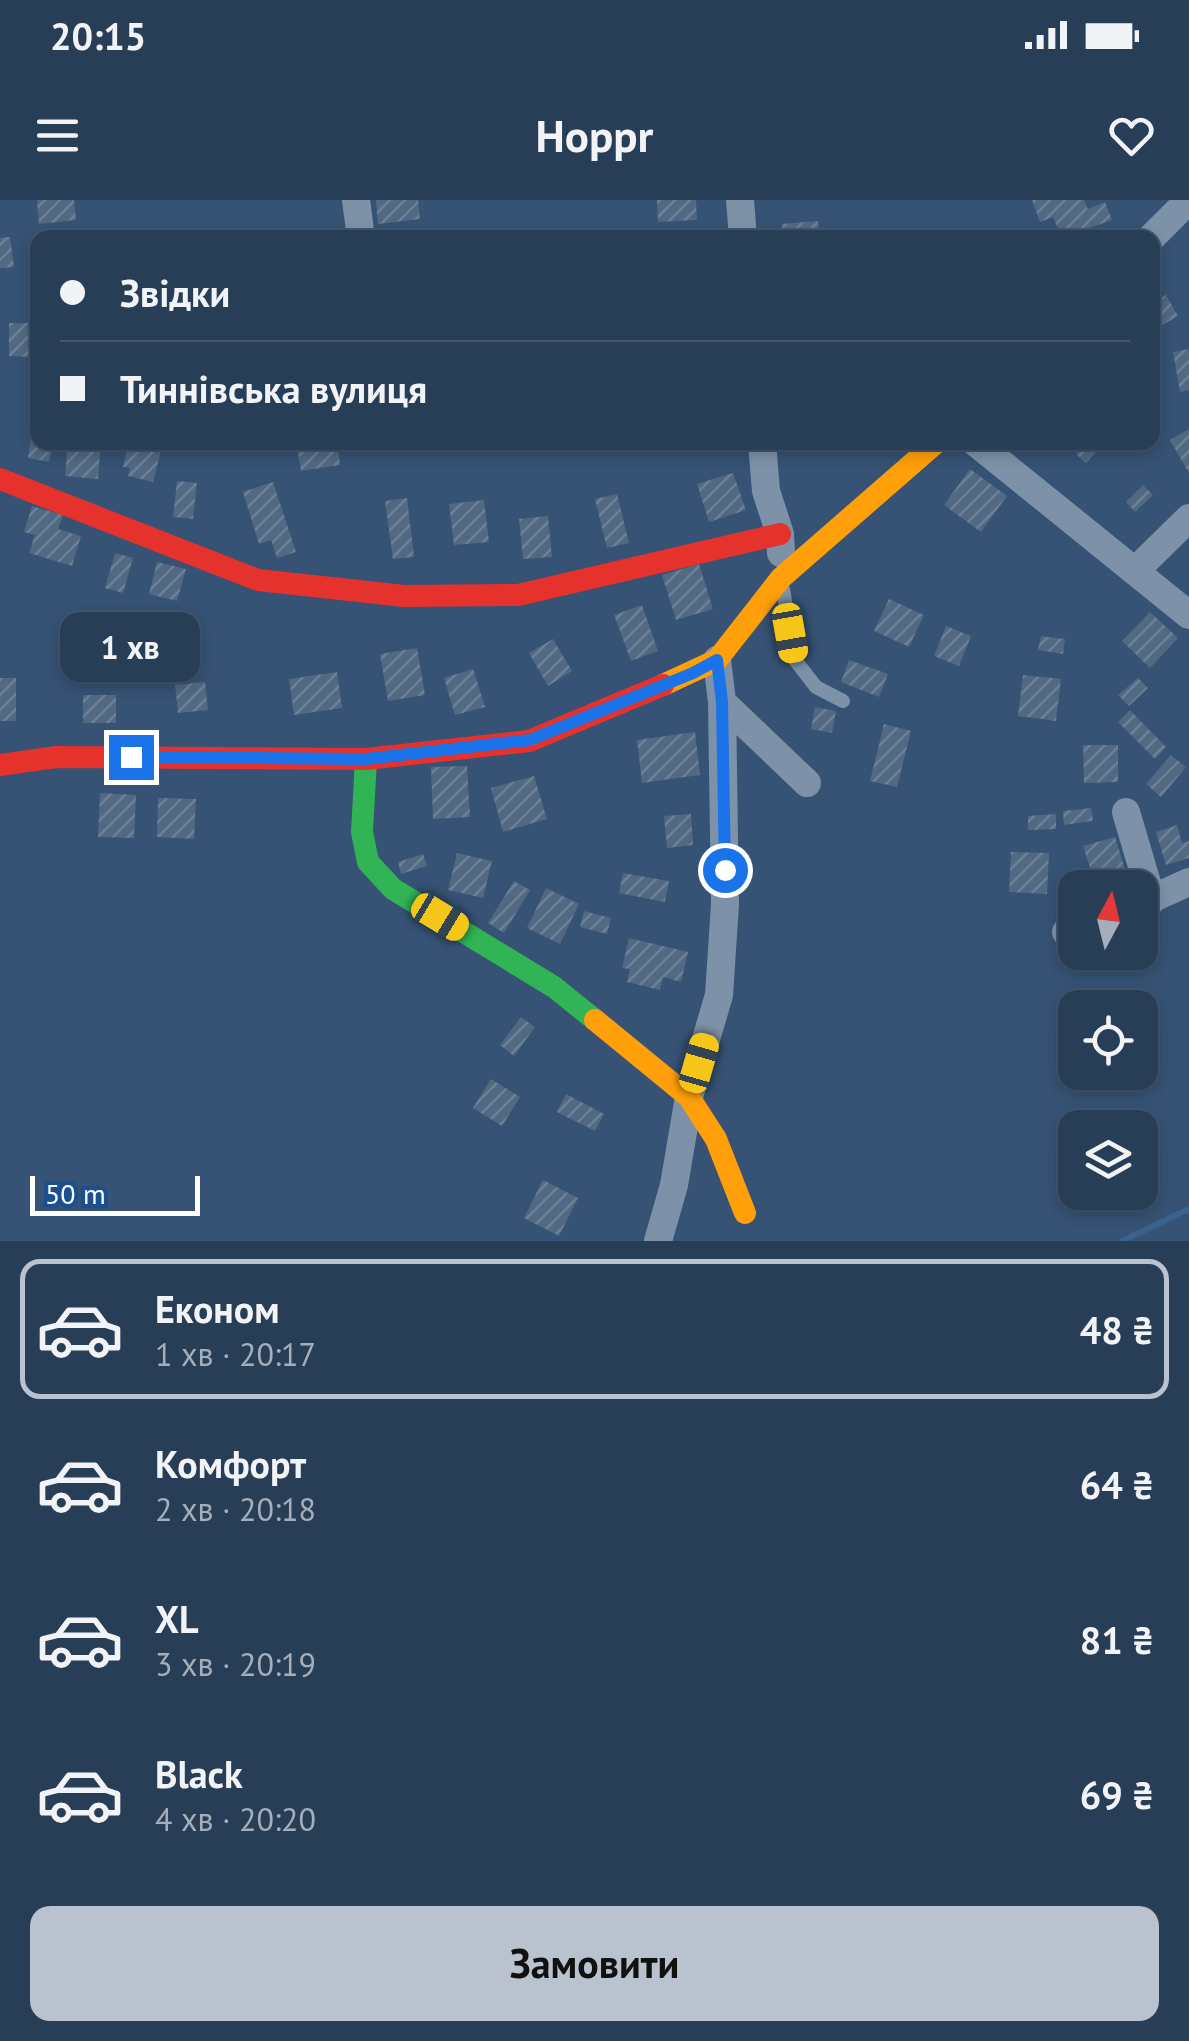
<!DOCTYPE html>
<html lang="uk">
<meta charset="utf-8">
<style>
body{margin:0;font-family:"PT Sans",sans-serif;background:#344961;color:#f1f3f6;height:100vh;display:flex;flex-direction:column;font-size:38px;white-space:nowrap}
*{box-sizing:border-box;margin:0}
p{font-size:32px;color:#a5aeba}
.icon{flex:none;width:55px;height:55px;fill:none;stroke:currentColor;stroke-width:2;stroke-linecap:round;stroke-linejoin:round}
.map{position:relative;height:1041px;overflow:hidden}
.drawer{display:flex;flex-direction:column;background:#283e57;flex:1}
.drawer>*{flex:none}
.banner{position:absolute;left:30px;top:30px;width:1130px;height:220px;border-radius:20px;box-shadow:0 5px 15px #0003,0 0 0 2px #44576d;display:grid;align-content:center;height:220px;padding:0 30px;background:#283e57}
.needle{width:65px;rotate:7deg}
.fabs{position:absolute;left:1058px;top:670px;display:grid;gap:20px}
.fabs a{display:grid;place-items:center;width:100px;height:100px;border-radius:20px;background:#283e57;box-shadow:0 5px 15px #0003,0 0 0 2px #44576d;font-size:50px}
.scale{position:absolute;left:30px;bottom:25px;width:170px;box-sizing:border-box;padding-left:10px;border:5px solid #fff;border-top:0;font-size:28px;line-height:35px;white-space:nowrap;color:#fff;-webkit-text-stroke:8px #1b4f8f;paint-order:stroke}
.end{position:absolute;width:45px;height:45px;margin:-22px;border:12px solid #1a73e8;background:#fff;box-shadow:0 0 0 5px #fff}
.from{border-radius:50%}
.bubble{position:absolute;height:70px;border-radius:20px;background:#283e57;box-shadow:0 5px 15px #0003,0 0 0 2px #44576d;font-size:32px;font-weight:600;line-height:70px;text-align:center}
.car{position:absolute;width:30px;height:60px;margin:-30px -15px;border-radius:12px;box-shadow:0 0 8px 2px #0007;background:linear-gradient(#f5c518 24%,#345 0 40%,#f5c518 0 76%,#345 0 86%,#f5c518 0)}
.banner b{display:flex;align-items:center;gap:35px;height:95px;font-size:38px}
.banner b+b{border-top:2px solid #44576d}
.banner i{width:25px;height:25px;background:#f1f3f6}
ul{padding:18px 0 0;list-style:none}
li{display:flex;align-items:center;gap:30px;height:140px;margin:0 20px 15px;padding:0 10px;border:5px solid transparent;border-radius:20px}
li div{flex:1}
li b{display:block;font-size:38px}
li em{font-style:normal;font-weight:600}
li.on{border-color:#b9c2ce}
li>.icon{width:90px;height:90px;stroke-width:1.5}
.action{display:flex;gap:20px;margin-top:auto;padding:20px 30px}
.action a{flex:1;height:115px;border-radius:20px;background:#b9c2ce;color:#111;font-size:40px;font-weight:600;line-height:115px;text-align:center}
.status{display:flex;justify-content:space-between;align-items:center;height:70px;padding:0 50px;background:#283e57;direction:ltr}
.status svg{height:28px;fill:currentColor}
header{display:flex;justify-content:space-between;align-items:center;height:130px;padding:0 30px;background:#283e57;font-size:45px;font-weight:600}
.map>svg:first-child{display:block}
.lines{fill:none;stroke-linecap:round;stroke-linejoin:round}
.stream{stroke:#3b618d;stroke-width:6}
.building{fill:url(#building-hatch)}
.lane{stroke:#7d92a8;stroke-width:14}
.street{stroke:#7d92a8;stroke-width:28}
.fast{stroke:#30b455;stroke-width:22}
.slow{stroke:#ff9f0a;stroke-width:22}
.jam{stroke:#e5322d;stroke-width:22}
.route{stroke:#1a73e8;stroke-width:12}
</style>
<div class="status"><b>20:15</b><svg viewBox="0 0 49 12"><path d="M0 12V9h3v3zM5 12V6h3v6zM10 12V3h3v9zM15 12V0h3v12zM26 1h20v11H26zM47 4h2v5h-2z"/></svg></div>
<header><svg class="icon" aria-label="menu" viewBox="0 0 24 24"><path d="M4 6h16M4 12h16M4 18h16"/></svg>Hoppr<svg class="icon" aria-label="heart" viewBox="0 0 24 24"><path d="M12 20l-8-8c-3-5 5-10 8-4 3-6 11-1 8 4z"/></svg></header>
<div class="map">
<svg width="1189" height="1041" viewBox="0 0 1189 1041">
<defs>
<pattern id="building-hatch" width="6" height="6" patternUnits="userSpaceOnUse" patternTransform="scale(2.5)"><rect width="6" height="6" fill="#526984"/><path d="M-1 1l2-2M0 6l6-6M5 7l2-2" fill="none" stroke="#6c8096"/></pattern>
</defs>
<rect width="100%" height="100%" fill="#365274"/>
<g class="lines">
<path class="stream" d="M 1122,1041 L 1189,1009"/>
</g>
<path class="building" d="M 37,0 L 74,0 L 76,20 L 39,24 Z
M 376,0 L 418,0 L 420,19 L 378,24 Z
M 657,0 L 696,0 L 697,20 L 658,22 Z
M 1032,0 L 1084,0 L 1088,9 L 1105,2 L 1112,20 L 1062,38 L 1053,17 L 1040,22 Z
M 818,21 L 820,38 L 783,38 L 782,24 Z
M 10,37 L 14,67 L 0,68 L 0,38 Z
M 1166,95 L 1178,116 L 1152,131 L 1152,103 Z
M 9,123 L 30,123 L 30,157 L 9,156 Z
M 1189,149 L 1189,190 L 1180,192 L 1173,152 Z
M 35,210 L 38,210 L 38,242 L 53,242 L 49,262 L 28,258 Z
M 1189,229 L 1189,273 L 1170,240 Z
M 68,242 L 101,242 L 98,279 L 65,276 Z
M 129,242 L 163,242 L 153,282 L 128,276 L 130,268 L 123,267 Z
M 296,242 L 337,242 L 340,265 L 301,271 Z
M 1087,242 L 1103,244 L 1086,263 L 1076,254 Z
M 970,269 L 1007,296 L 981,332 L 944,305 Z
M 733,273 L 746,310 L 709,322 L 697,284 Z
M 177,281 L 197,283 L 193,319 L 173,317 Z
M 273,282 L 296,352 L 277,358 L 271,340 L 259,344 L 243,292 Z
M 1143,285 L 1153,295 L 1135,312 L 1126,302 Z
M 617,294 L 629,343 L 607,348 L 595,299 Z
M 407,298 L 414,357 L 393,359 L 385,301 Z
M 484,300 L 489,342 L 454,345 L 449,304 Z
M 32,306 L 63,315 L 58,329 L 81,336 L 72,366 L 29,353 L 35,335 L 24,332 Z
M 548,316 L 552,357 L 523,359 L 519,319 Z
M 115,353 L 133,358 L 123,393 L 105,388 Z
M 157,362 L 186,369 L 177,401 L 149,394 Z
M 699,364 L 713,409 L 676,420 L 662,375 Z
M 889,399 L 924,415 L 909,447 L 874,431 Z
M 642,405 L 658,451 L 631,461 L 614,415 Z
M 1150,412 L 1178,438 L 1150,468 L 1122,441 Z
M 946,426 L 971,436 L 959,466 L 934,456 Z
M 1041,436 L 1065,439 L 1063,454 L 1038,450 Z
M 553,439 L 572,471 L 548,486 L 529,453 Z
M 417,448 L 425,495 L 388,501 L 380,454 Z
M 849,460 L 888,474 L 879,497 L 841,482 Z
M 473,469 L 485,507 L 455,515 L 444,478 Z
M 337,472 L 342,508 L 294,515 L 289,479 Z
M 1023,475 L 1061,479 L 1056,521 L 1018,516 Z
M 0,478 L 16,478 L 16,521 L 0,521 Z
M 1138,478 L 1148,488 L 1129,506 L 1118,495 Z
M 205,482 L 208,510 L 178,513 L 175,485 Z
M 83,495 L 116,495 L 116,523 L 83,523 Z
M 815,507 L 836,511 L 832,533 L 811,529 Z
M 1130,510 L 1166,547 L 1155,559 L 1118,522 Z
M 884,524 L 911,531 L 897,587 L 870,581 Z
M 695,532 L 700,575 L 642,583 L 637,540 Z
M 1083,545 L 1118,545 L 1118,582 L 1084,583 Z
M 1171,555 L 1186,567 L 1161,597 L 1146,584 Z
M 467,566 L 470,617 L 433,619 L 431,567 Z
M 534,576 L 547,619 L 503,632 L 491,588 Z
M 100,593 L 136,595 L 134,638 L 98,637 Z
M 158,598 L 196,599 L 194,639 L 157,637 Z
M 1091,608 L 1093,621 L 1064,625 L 1063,611 Z
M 691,614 L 693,645 L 667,648 L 664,616 Z
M 1056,614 L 1056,629 L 1028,630 L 1028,616 Z
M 1177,625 L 1182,643 L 1189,641 L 1189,658 L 1166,665 L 1156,632 Z
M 1115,637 L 1126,673 L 1095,683 L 1083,646 Z
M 1011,652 L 1049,653 L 1047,694 L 1009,692 Z
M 457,653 L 492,661 L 483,698 L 448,690 Z
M 423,654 L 427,666 L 401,674 L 398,662 Z
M 623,673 L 669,681 L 665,702 L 619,693 Z
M 514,681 L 530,690 L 504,733 L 488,723 Z
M 546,688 L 579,704 L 560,744 L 527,728 Z
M 584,711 L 611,718 L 607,734 L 580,727 Z
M 629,738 L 688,752 L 681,782 L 663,777 L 660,790 L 627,782 L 630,769 L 622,768 Z
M 521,817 L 535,827 L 514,856 L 500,845 Z
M 491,879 L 520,897 L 502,926 L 473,908 Z
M 566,894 L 604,914 L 595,931 L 557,912 Z
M 543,980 L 578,998 L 559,1036 L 524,1018 Z"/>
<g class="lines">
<path class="lane" d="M 783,389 L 795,460 L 816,487 L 843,501"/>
<path class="street" d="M 356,0 L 361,38
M 740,0 L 743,38
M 1151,38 L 1189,0
M 762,242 L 766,291 L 780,334 L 781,353
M 975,242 L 1189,415
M 1136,370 L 1189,318
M 722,502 L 807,583
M 1126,612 L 1152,700
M 1140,704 L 1189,682
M 1066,732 L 1075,728
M 658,1041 L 674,985 L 689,897 L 719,795 L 725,704 L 722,502 L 717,460"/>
<path class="fast" d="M 366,559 L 362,632 L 368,662 L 393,689 L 554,787 L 595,820"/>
<path class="slow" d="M 663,485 L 717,460 L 781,378 L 937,242
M 595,820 L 689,897 L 716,939 L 745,1013"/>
<path class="jam" d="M 0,279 L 258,380 L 404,396 L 518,395 L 780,334
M 0,565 L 56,557 L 366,559 L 529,541 L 663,485"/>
</g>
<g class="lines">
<path class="route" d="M 131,557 L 366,559 L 530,540 L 693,473 L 717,460 L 722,502 L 725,670"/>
</g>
</svg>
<div class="fabs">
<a><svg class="needle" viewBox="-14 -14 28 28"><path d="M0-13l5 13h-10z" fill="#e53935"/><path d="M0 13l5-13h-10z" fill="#a5aeba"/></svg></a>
<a><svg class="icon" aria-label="locate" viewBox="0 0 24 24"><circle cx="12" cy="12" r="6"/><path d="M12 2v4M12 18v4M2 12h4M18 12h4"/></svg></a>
<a><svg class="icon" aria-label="layers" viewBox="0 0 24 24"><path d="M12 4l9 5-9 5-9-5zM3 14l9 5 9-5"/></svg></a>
</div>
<div class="scale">50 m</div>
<i class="end from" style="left:725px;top:670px"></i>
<i class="end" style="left:131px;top:557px"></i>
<div class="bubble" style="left:60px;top:412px;width:140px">1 хв</div>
<i class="car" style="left:790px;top:433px;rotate:170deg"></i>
<i class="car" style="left:440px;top:717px;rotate:121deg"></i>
<i class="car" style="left:699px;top:863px;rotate:16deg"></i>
<div class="banner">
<b><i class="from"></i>Звідки</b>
<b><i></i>Тиннівська вулиця</b>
</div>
</div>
<section class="drawer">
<ul>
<li class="on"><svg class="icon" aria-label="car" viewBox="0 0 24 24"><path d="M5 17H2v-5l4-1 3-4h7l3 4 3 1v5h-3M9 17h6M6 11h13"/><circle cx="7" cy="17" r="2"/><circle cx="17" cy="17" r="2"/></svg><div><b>Економ</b><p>1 хв · 20:17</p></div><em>48 ₴</em></li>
<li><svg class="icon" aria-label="car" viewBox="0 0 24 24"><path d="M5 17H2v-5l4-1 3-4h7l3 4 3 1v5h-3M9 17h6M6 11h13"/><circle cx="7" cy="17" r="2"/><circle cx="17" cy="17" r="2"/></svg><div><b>Комфорт</b><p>2 хв · 20:18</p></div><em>64 ₴</em></li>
<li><svg class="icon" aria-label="car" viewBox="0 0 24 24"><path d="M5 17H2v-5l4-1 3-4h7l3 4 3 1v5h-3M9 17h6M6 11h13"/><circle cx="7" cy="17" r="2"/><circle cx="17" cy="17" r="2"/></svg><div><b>XL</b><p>3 хв · 20:19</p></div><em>81 ₴</em></li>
<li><svg class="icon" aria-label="car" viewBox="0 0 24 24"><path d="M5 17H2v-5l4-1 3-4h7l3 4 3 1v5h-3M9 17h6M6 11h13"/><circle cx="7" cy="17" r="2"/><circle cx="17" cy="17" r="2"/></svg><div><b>Black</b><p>4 хв · 20:20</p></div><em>69 ₴</em></li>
</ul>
<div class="action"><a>Замовити</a></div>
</section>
